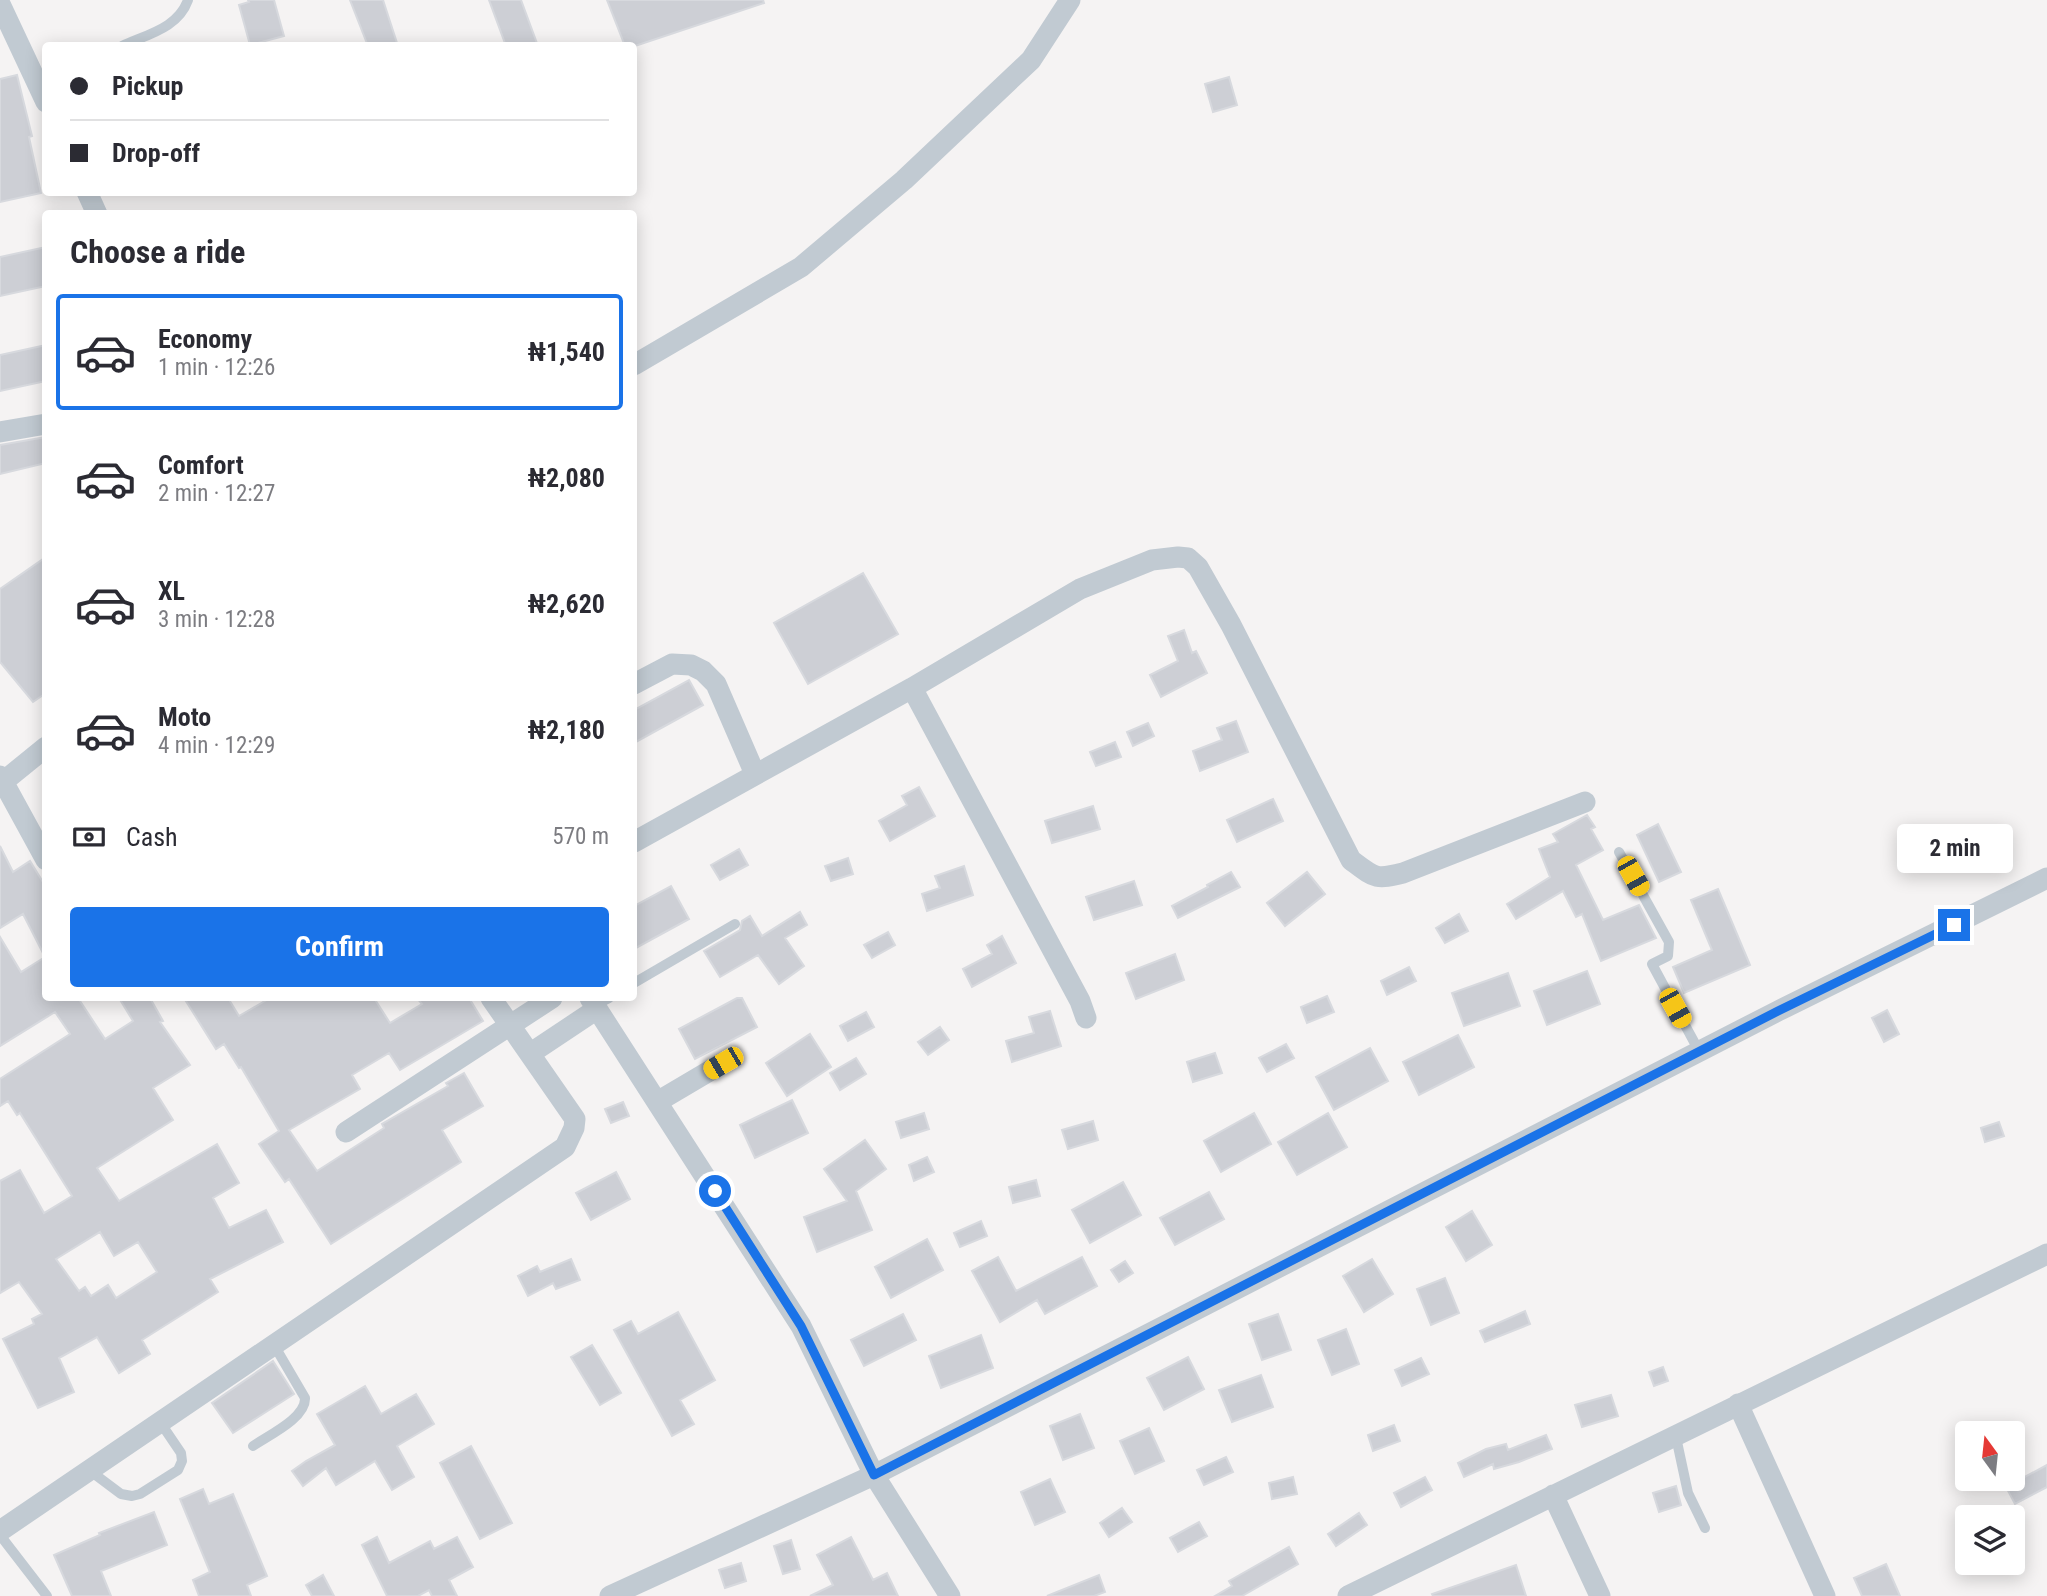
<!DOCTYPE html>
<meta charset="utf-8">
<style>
body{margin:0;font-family:"Roboto Condensed",sans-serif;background:#f2f2f3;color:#2b2b33;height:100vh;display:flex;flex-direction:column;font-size:26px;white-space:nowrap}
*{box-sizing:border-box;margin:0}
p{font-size:23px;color:#7c7c81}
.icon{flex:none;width:38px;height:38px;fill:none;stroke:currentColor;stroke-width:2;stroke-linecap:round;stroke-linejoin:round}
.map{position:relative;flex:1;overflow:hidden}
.panel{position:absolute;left:42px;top:210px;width:595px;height:791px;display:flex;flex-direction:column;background:#fff;border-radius:7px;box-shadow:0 4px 18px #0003}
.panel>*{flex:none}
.top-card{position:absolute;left:42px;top:42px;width:595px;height:154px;border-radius:7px;box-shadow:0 4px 18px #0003;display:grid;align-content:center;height:154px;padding:0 28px;background:#fff}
.needle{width:46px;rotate:345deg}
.fabs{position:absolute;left:1955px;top:1421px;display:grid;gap:14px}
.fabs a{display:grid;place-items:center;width:70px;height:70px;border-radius:7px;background:#fff;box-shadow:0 4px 18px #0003;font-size:35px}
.end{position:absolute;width:32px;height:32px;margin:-16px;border:9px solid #1a73e8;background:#fff;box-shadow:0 0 0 4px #fff}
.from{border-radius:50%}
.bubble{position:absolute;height:49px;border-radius:7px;background:#fff;box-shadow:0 4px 18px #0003;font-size:23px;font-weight:700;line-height:49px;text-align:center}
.car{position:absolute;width:21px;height:42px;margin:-21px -10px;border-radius:9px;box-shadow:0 0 5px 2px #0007;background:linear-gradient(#f5c518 24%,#345 0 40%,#f5c518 0 76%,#345 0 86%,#f5c518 0)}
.top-card b{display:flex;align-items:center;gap:24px;height:66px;font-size:26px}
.top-card b+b{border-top:2px solid #e1e1e2}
.top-card i{width:18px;height:18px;background:#2b2b33}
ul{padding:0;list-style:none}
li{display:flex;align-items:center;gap:21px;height:116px;margin:0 14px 10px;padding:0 14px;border:4px solid transparent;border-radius:7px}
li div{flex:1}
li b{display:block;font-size:26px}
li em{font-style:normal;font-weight:700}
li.on{border-color:#1a73e8}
li>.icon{width:63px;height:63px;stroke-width:1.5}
h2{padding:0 28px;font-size:32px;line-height:84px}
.pay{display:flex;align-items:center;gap:18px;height:77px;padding:0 28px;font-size:26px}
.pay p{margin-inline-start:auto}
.cta{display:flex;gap:14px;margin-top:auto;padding:14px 28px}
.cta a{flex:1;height:80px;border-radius:7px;background:#1a73e8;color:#fff;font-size:28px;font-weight:700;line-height:80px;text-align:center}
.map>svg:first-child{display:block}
.building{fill:#cdcfd5;stroke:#d7d9de;stroke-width:2;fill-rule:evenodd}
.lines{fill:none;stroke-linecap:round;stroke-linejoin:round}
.lane{stroke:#c1cad2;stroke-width:10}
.street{stroke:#c1cad2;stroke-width:21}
.route{stroke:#1a73e8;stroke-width:9}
</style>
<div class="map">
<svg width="2047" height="1596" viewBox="0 0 2047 1596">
<rect width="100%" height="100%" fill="#f5f3f3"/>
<path class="building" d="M 248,0 L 274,0 L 284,36 L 250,45 L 239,5 L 249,2 Z
M 350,0 L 383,0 L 398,46 L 368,46 Z
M 489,0 L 521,0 L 538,46 L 506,46 Z
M 607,0 L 763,0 L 764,3 L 635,46 L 625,46 Z
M 17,75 L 32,136 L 29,137 L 41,193 L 0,202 L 0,79 Z
M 1229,77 L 1237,105 L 1213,112 L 1205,84 Z
M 46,247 L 46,286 L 0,296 L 0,257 Z
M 46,345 L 46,381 L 0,391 L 0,355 Z
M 46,437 L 46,463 L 0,474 L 0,445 Z
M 46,557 L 46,693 L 33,702 L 0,662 L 0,589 Z
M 863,573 L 898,634 L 808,684 L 774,623 Z
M 1184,630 L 1192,653 L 1196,651 L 1207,673 L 1161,697 L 1150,675 L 1178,661 L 1168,636 Z
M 689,680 L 703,705 L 634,743 L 634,710 Z
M 1236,721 L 1248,752 L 1200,771 L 1193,751 L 1222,740 L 1217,728 Z
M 1148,723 L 1154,736 L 1133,746 L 1127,732 Z
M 1115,742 L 1121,757 L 1096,766 L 1090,752 Z
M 919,787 L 935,816 L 890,841 L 879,821 L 907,805 L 902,796 Z
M 1273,799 L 1283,821 L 1237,842 L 1227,820 Z
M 1093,806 L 1100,829 L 1052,843 L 1045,821 Z
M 1587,815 L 1595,827 L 1591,829 L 1603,850 L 1576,865 L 1603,920 L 1639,905 L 1656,938 L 1601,961 L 1582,914 L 1576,917 L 1563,891 L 1516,919 L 1507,904 L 1550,877 L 1539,849 L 1558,842 L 1553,834 Z
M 1658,824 L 1681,872 L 1659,882 L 1637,835 Z
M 0,846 L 13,872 L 30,861 L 46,887 L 46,998 L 78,998 L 105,1039 L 133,1021 L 119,998 L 150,998 L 163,1021 L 160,1022 L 190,1065 L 153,1088 L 173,1120 L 97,1168 L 119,1201 L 217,1144 L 239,1183 L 213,1198 L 229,1228 L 266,1210 L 283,1242 L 210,1279 L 218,1292 L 142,1340 L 150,1354 L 119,1373 L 97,1337 L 59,1358 L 74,1392 L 38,1408 L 3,1339 L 34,1324 L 32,1319 L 42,1314 L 19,1282 L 0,1293 L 0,1181 L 20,1170 L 44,1213 L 72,1196 L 20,1113 L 17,1115 L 8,1101 L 0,1106 L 0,1079 L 70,1034 L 55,1012 L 0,1046 L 0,937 L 21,972 L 45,957 L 23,914 L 0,928 ZM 100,1232 L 114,1256 L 138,1242 L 157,1272 L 116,1298 L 108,1285 L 91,1296 L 85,1287 L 79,1291 L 56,1259 Z
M 739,849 L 748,865 L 720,880 L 711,865 Z
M 848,858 L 853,874 L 831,881 L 825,866 Z
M 964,866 L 973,895 L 927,911 L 922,894 L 940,888 L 935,876 Z
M 1231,872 L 1240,887 L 1178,918 L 1172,906 L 1208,887 L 1207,885 Z
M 1307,872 L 1325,894 L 1285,926 L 1267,903 Z
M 1134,881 L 1142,905 L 1094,920 L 1086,897 Z
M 671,886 L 689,919 L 634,949 L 634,906 Z
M 1718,889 L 1750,965 L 1684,993 L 1673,967 L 1712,950 L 1691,900 Z
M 800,912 L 807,925 L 785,938 L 804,966 L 779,984 L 758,955 L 720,977 L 704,951 L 740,930 L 742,921 L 750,916 L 762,936 Z
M 1459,914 L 1468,931 L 1445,943 L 1436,928 Z
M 888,932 L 895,945 L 872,958 L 864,945 Z
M 1002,936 L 1016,963 L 972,987 L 963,969 L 992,954 L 987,945 Z
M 1175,954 L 1184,980 L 1136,999 L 1126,973 Z
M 1409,967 L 1416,981 L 1387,995 L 1381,981 Z
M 1587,971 L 1600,1004 L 1547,1025 L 1534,991 Z
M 1508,973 L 1520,1006 L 1464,1026 L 1452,993 Z
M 1327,996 L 1334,1012 L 1307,1023 L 1301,1007 Z
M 184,998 L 228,998 L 239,1016 L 270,998 L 374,998 L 390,1023 L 422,1004 L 417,998 L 469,998 L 483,1021 L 400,1070 L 389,1053 L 352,1075 L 360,1089 L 289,1130 L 317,1171 L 384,1128 L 382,1124 L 448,1086 L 446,1083 L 464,1073 L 483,1106 L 442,1130 L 461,1162 L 331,1244 L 289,1179 L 285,1182 L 259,1144 L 279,1131 L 241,1067 L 239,1068 L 224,1044 L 216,1049 Z
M 737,998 L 742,998 L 757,1027 L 695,1059 L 679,1029 Z
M 1887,1010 L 1899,1034 L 1884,1042 L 1872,1018 Z
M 1050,1011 L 1061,1046 L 1012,1062 L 1006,1041 L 1034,1033 L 1029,1017 Z
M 866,1012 L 874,1027 L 848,1041 L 840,1026 Z
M 940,1027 L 949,1040 L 928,1055 L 918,1042 Z
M 810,1034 L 831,1067 L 787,1096 L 766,1063 Z
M 1458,1035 L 1474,1067 L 1419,1095 L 1403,1062 Z
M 1286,1044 L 1294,1058 L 1267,1072 L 1259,1058 Z
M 1370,1048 L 1388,1081 L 1334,1110 L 1316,1077 Z
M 1215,1053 L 1222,1073 L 1193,1082 L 1187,1062 Z
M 856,1058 L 866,1074 L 840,1090 L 830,1073 Z
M 792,1100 L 808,1133 L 755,1158 L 740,1125 Z
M 623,1102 L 629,1116 L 611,1123 L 605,1109 Z
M 924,1113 L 929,1129 L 901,1138 L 896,1122 Z
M 1254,1113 L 1271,1144 L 1221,1172 L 1204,1141 Z
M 1328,1113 L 1347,1147 L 1297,1175 L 1278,1142 Z
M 1093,1121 L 1098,1140 L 1068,1149 L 1062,1130 Z
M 1999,1122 L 2004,1136 L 1985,1142 L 1981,1128 Z
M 865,1140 L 886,1169 L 856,1191 L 872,1230 L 817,1252 L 804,1217 L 847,1201 L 824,1169 Z
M 927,1157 L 934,1172 L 914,1181 L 909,1165 Z
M 616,1172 L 630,1199 L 591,1220 L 576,1193 Z
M 1036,1180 L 1040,1196 L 1013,1203 L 1009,1187 Z
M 1123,1182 L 1141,1215 L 1090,1243 L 1072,1210 Z
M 1209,1192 L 1224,1219 L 1175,1245 L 1160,1218 Z
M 1472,1211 L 1492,1245 L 1466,1261 L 1446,1227 Z
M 981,1221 L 987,1236 L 960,1247 L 954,1233 Z
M 927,1239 L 943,1270 L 891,1298 L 875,1267 Z
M 998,1257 L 1016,1291 L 1082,1257 L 1097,1286 L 1045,1314 L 1037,1300 L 1000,1322 L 972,1271 Z
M 571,1259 L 580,1280 L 556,1289 L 553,1283 L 528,1296 L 518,1276 L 537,1266 L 540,1272 Z
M 1372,1259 L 1393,1294 L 1364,1312 L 1343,1276 Z
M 1125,1261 L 1133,1273 L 1119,1282 L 1111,1270 Z
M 1445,1278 L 1459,1313 L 1431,1325 L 1417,1289 Z
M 1525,1311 L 1530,1324 L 1485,1342 L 1480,1331 Z
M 678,1312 L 715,1380 L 680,1400 L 694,1424 L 672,1436 L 614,1330 L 631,1321 L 638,1334 Z
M 903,1314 L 916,1340 L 864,1366 L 851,1340 Z
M 1278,1314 L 1291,1350 L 1262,1360 L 1249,1324 Z
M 1346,1329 L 1359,1364 L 1332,1375 L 1318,1340 Z
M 981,1335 L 993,1368 L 941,1388 L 929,1356 Z
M 592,1345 L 621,1393 L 600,1405 L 571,1357 Z
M 1188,1357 L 1204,1389 L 1164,1410 L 1147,1378 Z
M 1421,1358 L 1429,1374 L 1402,1386 L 1395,1370 Z
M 273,1361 L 294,1394 L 233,1433 L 212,1403 Z
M 1663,1367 L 1668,1381 L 1654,1386 L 1649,1372 Z
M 1261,1375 L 1273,1407 L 1232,1422 L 1219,1390 Z
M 365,1386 L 381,1414 L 416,1394 L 434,1424 L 397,1446 L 414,1477 L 392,1490 L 375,1461 L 336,1485 L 326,1468 L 303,1486 L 292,1471 L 306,1461 L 335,1445 L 317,1414 Z
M 1611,1395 L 1618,1416 L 1582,1427 L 1575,1405 Z
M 1080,1414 L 1094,1448 L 1063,1460 L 1050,1426 Z
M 1394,1425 L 1400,1441 L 1373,1451 L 1368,1435 Z
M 1149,1428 L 1164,1461 L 1135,1474 L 1120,1441 Z
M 1546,1435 L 1552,1449 L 1519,1462 L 1494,1469 L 1493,1464 L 1464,1477 L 1458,1463 L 1486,1449 L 1506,1444 L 1508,1450 Z
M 471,1446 L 512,1523 L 480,1539 L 440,1463 Z
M 1226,1457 L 1233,1472 L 1204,1485 L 1197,1470 Z
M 2047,1465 L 2047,1487 L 2015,1504 L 2006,1487 Z
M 1293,1477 L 1297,1494 L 1272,1499 L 1269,1483 Z
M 1425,1477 L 1432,1490 L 1401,1507 L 1394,1493 Z
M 1050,1479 L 1065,1512 L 1035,1525 L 1021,1492 Z
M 1676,1486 L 1681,1505 L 1659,1512 L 1653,1493 Z
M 203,1489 L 209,1504 L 233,1494 L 267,1576 L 247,1585 L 251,1596 L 199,1596 L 193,1580 L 210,1572 L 180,1499 Z
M 1122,1508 L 1132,1522 L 1109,1537 L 1100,1523 Z
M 154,1512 L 167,1545 L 101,1571 L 111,1596 L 72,1596 L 54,1555 L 100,1535 L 99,1533 Z
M 1359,1513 L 1367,1525 L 1336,1546 L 1328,1534 Z
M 1199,1522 L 1207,1536 L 1178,1552 L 1170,1538 Z
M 377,1537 L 389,1563 L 430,1541 L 434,1549 L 457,1537 L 473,1567 L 449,1580 L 457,1596 L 432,1596 L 429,1590 L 418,1596 L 387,1596 L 362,1545 Z
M 851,1537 L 873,1580 L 887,1573 L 898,1596 L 810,1596 L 833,1585 L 817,1555 Z
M 791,1540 L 800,1569 L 783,1574 L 774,1546 Z
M 1289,1547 L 1298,1564 L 1242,1596 L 1215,1596 L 1232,1586 L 1229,1581 Z
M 741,1563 L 746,1581 L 725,1588 L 719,1570 Z
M 1886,1564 L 1900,1596 L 1862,1596 L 1854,1578 Z
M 1516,1565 L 1526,1596 L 1433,1596 L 1432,1594 Z
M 323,1575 L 334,1596 L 312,1596 L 306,1585 Z
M 1099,1575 L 1105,1592 L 1094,1596 L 1047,1596 Z"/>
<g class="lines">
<path class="lane" d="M 122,46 C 148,34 178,28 188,0
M 1619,852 L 1669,942 L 1668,956 L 1652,964 L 1699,1051
M 634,983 L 735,924
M 595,1005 L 609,998
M 1676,1437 L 1688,1493 L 1705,1528
M 253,1446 C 269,1435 306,1418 305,1398 L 274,1345
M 89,1470 L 121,1494 L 132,1496 L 140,1494 L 178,1470 L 182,1461 L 181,1453 L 160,1422
M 0,1535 L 47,1596"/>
<path class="street" d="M 0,4 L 46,102
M 87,192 L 97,214
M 634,365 L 801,267 L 904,180 L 1031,60 L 1070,0
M 0,432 L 46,424
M 634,684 L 672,664 L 691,665 L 703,671 L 716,684 L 755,774
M 912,688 L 1080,1001 L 1086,1018
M 0,776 L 46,860
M 4,781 L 46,747
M 634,842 L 912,688 L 1080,589 L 1152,560 L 1178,557 L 1188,558 L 1198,567 L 1231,625 L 1351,860 C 1375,878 1375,880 1403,873 L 1585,802
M 590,998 L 801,1326 L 874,1475 L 950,1596
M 531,1053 L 597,1009
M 657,1102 L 723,1063
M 346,1132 L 552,998
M 1738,1404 L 1825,1596
M 1553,1495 L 1600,1596
M 0,1531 L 565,1147 L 574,1128 L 575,1119 L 491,998
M 610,1596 L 874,1475 L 1778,1011 L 2047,878
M 1348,1596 L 2047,1254"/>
</g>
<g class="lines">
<path class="route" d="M 715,1191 L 801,1326 L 874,1475 L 1778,1011 L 1954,925"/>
</g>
</svg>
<div class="fabs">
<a><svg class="needle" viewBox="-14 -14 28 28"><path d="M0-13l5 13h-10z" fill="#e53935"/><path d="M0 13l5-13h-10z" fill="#7c7c81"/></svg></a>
<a><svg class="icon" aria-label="layers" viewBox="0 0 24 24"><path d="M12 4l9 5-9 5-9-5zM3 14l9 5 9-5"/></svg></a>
</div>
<i class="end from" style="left:715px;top:1191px"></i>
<i class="end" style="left:1954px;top:925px"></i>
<div class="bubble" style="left:1897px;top:824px;width:116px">2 min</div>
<i class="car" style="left:1633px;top:876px;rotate:151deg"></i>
<i class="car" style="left:1675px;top:1008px;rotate:151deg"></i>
<i class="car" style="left:723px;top:1063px;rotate:240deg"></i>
<div class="top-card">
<b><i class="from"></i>Pickup</b>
<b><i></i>Drop-off</b>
</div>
<section class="panel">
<h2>Choose a ride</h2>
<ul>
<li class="on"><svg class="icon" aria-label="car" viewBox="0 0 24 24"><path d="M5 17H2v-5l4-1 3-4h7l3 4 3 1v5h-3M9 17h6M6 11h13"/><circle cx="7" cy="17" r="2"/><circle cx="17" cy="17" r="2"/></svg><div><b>Economy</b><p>1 min · 12:26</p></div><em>₦1,540</em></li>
<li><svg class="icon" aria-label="car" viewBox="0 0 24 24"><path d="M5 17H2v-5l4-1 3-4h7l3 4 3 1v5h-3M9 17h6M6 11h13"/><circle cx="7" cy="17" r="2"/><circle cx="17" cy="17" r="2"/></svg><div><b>Comfort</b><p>2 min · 12:27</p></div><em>₦2,080</em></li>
<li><svg class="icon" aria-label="car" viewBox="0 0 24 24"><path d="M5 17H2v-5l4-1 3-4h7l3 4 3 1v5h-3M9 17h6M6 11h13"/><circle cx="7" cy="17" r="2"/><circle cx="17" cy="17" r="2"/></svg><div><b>XL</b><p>3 min · 12:28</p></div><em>₦2,620</em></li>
<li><svg class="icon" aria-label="car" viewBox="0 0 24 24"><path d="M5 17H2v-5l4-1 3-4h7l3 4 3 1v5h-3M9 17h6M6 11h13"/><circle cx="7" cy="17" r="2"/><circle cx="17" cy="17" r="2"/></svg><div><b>Moto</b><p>4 min · 12:29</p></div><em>₦2,180</em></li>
</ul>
<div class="pay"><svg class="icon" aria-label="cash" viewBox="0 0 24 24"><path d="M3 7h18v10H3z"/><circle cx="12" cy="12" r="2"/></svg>Cash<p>570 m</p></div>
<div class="cta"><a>Confirm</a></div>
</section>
</div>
